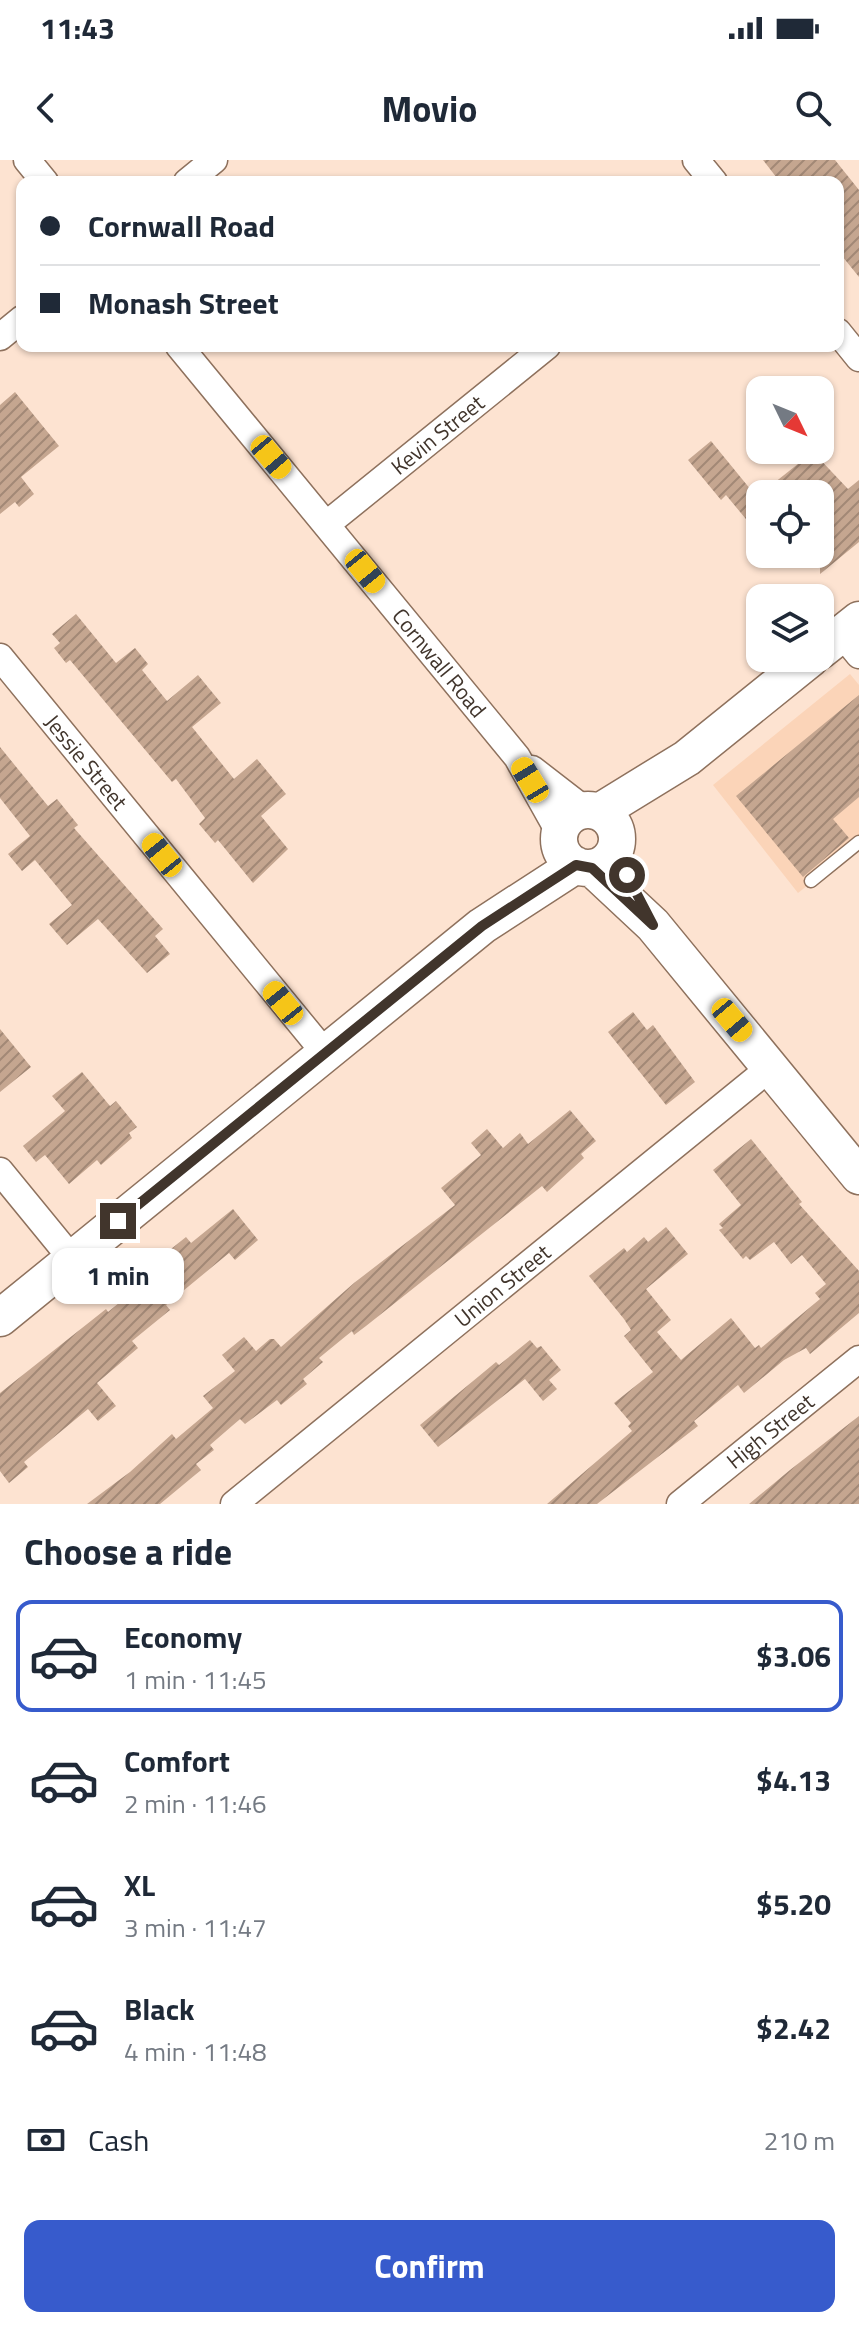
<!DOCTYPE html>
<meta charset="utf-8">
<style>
body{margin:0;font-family:"Titillium Web",sans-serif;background:#f6f6f7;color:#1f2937;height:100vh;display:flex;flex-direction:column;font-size:30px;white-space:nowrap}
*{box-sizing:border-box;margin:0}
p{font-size:26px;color:#747a83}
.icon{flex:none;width:44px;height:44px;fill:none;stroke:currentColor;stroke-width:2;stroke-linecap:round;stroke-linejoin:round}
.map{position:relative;height:1344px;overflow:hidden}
.side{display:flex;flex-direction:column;background:#fff;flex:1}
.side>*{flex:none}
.guide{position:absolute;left:16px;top:16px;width:828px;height:176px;border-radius:16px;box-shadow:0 2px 6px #0004;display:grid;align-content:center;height:176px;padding:0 24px;background:#fff}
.needle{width:52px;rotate:133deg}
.buttons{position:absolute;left:746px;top:216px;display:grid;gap:16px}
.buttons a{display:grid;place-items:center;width:88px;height:88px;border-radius:16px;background:#fff;box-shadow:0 2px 6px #0004;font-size:40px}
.end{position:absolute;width:36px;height:36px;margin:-18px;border:10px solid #41352c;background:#fff;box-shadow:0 0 0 4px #fff}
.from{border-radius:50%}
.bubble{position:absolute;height:56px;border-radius:16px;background:#fff;box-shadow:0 2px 6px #0004;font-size:26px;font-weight:700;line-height:56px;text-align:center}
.car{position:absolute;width:24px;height:48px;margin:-24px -12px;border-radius:10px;box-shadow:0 0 6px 2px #0007;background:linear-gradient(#f5c518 24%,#345 0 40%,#f5c518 0 76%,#345 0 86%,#f5c518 0)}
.guide b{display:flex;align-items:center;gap:28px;height:76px;font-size:30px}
.guide b+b{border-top:2px solid #e0e1e3}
.guide i{width:20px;height:20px;background:#1f2937}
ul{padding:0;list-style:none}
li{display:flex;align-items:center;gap:24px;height:112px;margin:0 16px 12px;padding:0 8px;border:4px solid transparent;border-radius:16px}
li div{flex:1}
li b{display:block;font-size:30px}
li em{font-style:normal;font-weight:700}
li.selected{border-color:#375bcc}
li>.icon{width:72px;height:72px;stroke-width:1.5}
h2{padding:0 24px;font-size:36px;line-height:96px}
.pay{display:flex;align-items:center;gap:20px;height:88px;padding:0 24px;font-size:30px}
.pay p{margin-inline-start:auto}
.button{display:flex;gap:16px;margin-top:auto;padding:16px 24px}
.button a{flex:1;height:92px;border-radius:16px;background:#375bcc;color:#fff;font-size:32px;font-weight:700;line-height:92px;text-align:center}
.status{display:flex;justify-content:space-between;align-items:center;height:56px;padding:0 40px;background:#fff;direction:ltr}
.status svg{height:22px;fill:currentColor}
header{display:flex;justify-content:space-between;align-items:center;height:104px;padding:0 24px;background:#fff;font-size:36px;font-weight:700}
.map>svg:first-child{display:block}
.built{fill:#fbd4b8}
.building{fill:url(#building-hatch)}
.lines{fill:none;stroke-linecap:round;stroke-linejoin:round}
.lane-casing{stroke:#8e715d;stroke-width:15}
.street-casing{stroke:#8e715d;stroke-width:29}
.secondary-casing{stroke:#8e715d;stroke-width:39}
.lane{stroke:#fff;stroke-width:12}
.street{stroke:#fff;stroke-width:26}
.secondary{stroke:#fff;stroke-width:36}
.route{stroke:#41352c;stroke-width:10}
.labels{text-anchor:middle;stroke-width:6;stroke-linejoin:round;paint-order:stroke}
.street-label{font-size:22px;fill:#41352c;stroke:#fff}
</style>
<div class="status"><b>11:43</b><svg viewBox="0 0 49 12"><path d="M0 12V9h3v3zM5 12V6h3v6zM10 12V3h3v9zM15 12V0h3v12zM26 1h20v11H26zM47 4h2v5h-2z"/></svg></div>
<header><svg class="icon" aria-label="back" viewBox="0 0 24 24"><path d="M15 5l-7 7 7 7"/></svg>Movio<svg class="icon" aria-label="search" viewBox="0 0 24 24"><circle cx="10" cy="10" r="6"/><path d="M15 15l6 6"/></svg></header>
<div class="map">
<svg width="859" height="1344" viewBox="0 0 859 1344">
<defs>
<pattern id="building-hatch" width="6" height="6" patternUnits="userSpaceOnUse" patternTransform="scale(2)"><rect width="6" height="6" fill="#c5a690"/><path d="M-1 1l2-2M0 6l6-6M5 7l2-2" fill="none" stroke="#a28876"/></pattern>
</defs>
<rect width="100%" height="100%" fill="#fde3d1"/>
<path class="built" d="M 850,514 L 859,525 L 859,684 L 798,733 L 713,625 Z"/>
<path class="building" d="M 763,0 L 835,0 L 859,30 L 859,117 L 838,91 L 838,22 L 780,22 Z
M 15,232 L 59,286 L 21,317 L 34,334 L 19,347 L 15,342 L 0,354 L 0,245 Z
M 711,281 L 760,341 L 760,376 L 726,335 L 721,340 L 688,300 Z
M 813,292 L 848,329 L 859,320 L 859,382 L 820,414 L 820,334 L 760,334 Z
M 76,454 L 116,503 L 135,488 L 148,504 L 142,510 L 167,541 L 198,515 L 221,543 L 192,567 L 234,619 L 257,599 L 286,634 L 261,656 L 288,689 L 253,723 L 218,680 L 215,683 L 199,664 L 205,658 L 176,619 L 172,622 L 70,500 L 66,503 L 54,488 L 60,483 L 52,474 Z
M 859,535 L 859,637 L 833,659 L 849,678 L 803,717 L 736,636 Z
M 0,587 L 48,646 L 57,639 L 78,665 L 74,668 L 163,769 L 155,776 L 170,794 L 147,813 L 98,759 L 67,785 L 49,764 L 72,745 L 35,700 L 22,711 L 8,694 L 30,676 L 0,638 Z
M 633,852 L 647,870 L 653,865 L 695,922 L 666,945 L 608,872 Z
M 0,869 L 31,907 L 0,932 Z
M 82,912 L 110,946 L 116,941 L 137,967 L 129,973 L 132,978 L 101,1005 L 97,1000 L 69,1024 L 45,995 L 36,1002 L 23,986 L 65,951 L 52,936 Z
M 570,950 L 596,981 L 581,994 L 584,998 L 547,1032 L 542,1026 L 366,1166 L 354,1175 L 352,1171 L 319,1198 L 323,1202 L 303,1219 L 307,1224 L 281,1245 L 277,1240 L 245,1264 L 240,1259 L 210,1285 L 214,1290 L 196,1304 L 201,1310 L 160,1344 L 87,1344 L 130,1312 L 172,1274 L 176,1279 L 213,1248 L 203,1236 L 235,1211 L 222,1195 L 244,1177 L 256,1191 L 270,1179 L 274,1179 L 281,1187 L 354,1123 L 455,1045 L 441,1028 L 481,995 L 471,983 L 487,969 L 503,988 L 520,973 L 528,984 Z
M 751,979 L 802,1042 L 799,1044 L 859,1111 L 859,1153 L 810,1194 L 806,1188 L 784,1200 L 744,1233 L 738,1225 L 694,1261 L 698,1266 L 597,1344 L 547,1344 L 632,1271 L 628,1266 L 631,1263 L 614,1243 L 653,1212 L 624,1176 L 631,1170 L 624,1159 L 589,1116 L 624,1088 L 627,1092 L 644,1077 L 648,1082 L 666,1067 L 688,1094 L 646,1129 L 671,1160 L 657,1172 L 681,1200 L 731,1158 L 755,1188 L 759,1185 L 761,1188 L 820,1139 L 815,1133 L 826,1124 L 802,1095 L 791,1104 L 774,1082 L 750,1100 L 746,1096 L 743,1099 L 719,1070 L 723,1068 L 719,1064 L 741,1045 L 713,1010 Z
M 233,1049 L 258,1080 L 235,1100 L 229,1093 L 166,1145 L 170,1150 L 132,1181 L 138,1188 L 97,1223 L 116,1246 L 98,1261 L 88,1249 L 24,1302 L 28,1307 L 9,1323 L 0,1311 L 0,1233 L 106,1149 L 108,1152 L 130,1134 L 133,1138 L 170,1106 L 167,1102 L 175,1094 L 171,1089 L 186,1077 L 191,1083 Z
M 530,1180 L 537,1188 L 541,1186 L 561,1210 L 549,1220 L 557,1229 L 543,1241 L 525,1219 L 438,1287 L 420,1265 L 496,1202 L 499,1205 Z
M 859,1256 L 859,1344 L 749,1344 L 790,1310 Z"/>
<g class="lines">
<g class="lane-casing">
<path id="lane" d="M 811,721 L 859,682"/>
</g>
<g class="street-casing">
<g id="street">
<path d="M 27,0 L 45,22"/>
<path d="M 696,0 L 714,22"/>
<path d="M 187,22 L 214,0"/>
<path d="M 838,172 L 859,198"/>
<path d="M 0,177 L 22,159"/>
<path id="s1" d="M 179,186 L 517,597 L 559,672"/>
<path id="s2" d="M 327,364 L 547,186"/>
<path d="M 842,474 L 859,495"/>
<path id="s3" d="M 0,497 L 325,893"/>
<path d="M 532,609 L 585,650"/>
<path d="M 0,1011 L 72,1099"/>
<path id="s4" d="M 234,1344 L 771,907"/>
<path id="s5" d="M 680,1344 L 859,1199"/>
</g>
</g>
<g class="secondary-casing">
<path id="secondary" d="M 820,491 L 859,460
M559 679a29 29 0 1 1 58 0a29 29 0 1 1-58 0Z
M 599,652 L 687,598 L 811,498
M 592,708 L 653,765 L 859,1016
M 0,1158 L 482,766 L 576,705"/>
</g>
<use href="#lane" class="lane"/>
<use href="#street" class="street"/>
<use href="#secondary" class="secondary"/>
</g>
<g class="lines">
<path class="route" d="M 118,1061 L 482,766 L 576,705 L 592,708 L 653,765 L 627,715"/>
</g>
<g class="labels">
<g class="street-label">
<text dy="8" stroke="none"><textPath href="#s2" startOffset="142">Kevin Street</textPath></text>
<text dy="8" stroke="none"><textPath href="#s1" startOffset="410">Cornwall Road</textPath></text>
<text dy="8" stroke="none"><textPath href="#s3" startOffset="136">Jessie Street</textPath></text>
<text dy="8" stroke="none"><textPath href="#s4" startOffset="346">Union Street</textPath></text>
<text dy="8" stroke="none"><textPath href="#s5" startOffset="116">High Street</textPath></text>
</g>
</g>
</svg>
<div class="buttons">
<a><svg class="needle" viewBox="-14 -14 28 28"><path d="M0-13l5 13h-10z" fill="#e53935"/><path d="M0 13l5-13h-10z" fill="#747a83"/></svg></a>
<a><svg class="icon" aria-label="locate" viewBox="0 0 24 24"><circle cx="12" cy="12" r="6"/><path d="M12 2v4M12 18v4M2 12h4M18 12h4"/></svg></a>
<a><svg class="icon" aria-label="layers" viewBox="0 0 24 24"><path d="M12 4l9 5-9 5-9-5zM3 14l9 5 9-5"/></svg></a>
</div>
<i class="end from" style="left:627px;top:715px"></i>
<i class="end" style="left:118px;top:1061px"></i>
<div class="bubble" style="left:52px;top:1088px;width:132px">1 min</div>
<i class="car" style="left:271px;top:297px;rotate:140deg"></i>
<i class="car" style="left:365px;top:411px;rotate:141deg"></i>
<i class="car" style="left:530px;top:620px;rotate:329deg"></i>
<i class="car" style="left:162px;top:695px;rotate:321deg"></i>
<i class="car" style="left:283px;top:843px;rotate:321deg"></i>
<i class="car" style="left:732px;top:860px;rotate:140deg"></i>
<div class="guide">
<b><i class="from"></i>Cornwall Road</b>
<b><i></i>Monash Street</b>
</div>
</div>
<section class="side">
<h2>Choose a ride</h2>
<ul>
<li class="selected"><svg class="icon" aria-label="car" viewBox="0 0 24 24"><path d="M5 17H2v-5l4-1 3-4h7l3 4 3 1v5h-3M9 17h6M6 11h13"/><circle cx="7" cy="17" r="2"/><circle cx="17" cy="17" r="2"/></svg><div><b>Economy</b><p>1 min · 11:45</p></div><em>$3.06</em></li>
<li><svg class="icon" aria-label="car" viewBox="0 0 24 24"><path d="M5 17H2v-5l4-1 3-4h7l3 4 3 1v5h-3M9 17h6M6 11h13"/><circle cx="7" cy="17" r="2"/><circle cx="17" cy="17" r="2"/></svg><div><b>Comfort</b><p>2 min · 11:46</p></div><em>$4.13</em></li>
<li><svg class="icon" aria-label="car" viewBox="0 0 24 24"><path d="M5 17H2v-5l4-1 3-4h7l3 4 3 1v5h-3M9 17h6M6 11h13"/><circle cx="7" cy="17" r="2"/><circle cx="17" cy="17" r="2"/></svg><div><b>XL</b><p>3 min · 11:47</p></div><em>$5.20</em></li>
<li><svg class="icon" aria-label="car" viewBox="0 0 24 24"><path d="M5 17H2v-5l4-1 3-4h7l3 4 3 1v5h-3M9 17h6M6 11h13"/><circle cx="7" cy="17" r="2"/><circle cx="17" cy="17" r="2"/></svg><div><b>Black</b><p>4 min · 11:48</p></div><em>$2.42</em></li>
</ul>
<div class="pay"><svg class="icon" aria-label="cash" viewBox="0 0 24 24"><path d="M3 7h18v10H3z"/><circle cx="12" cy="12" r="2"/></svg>Cash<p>210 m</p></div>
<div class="button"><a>Confirm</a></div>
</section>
